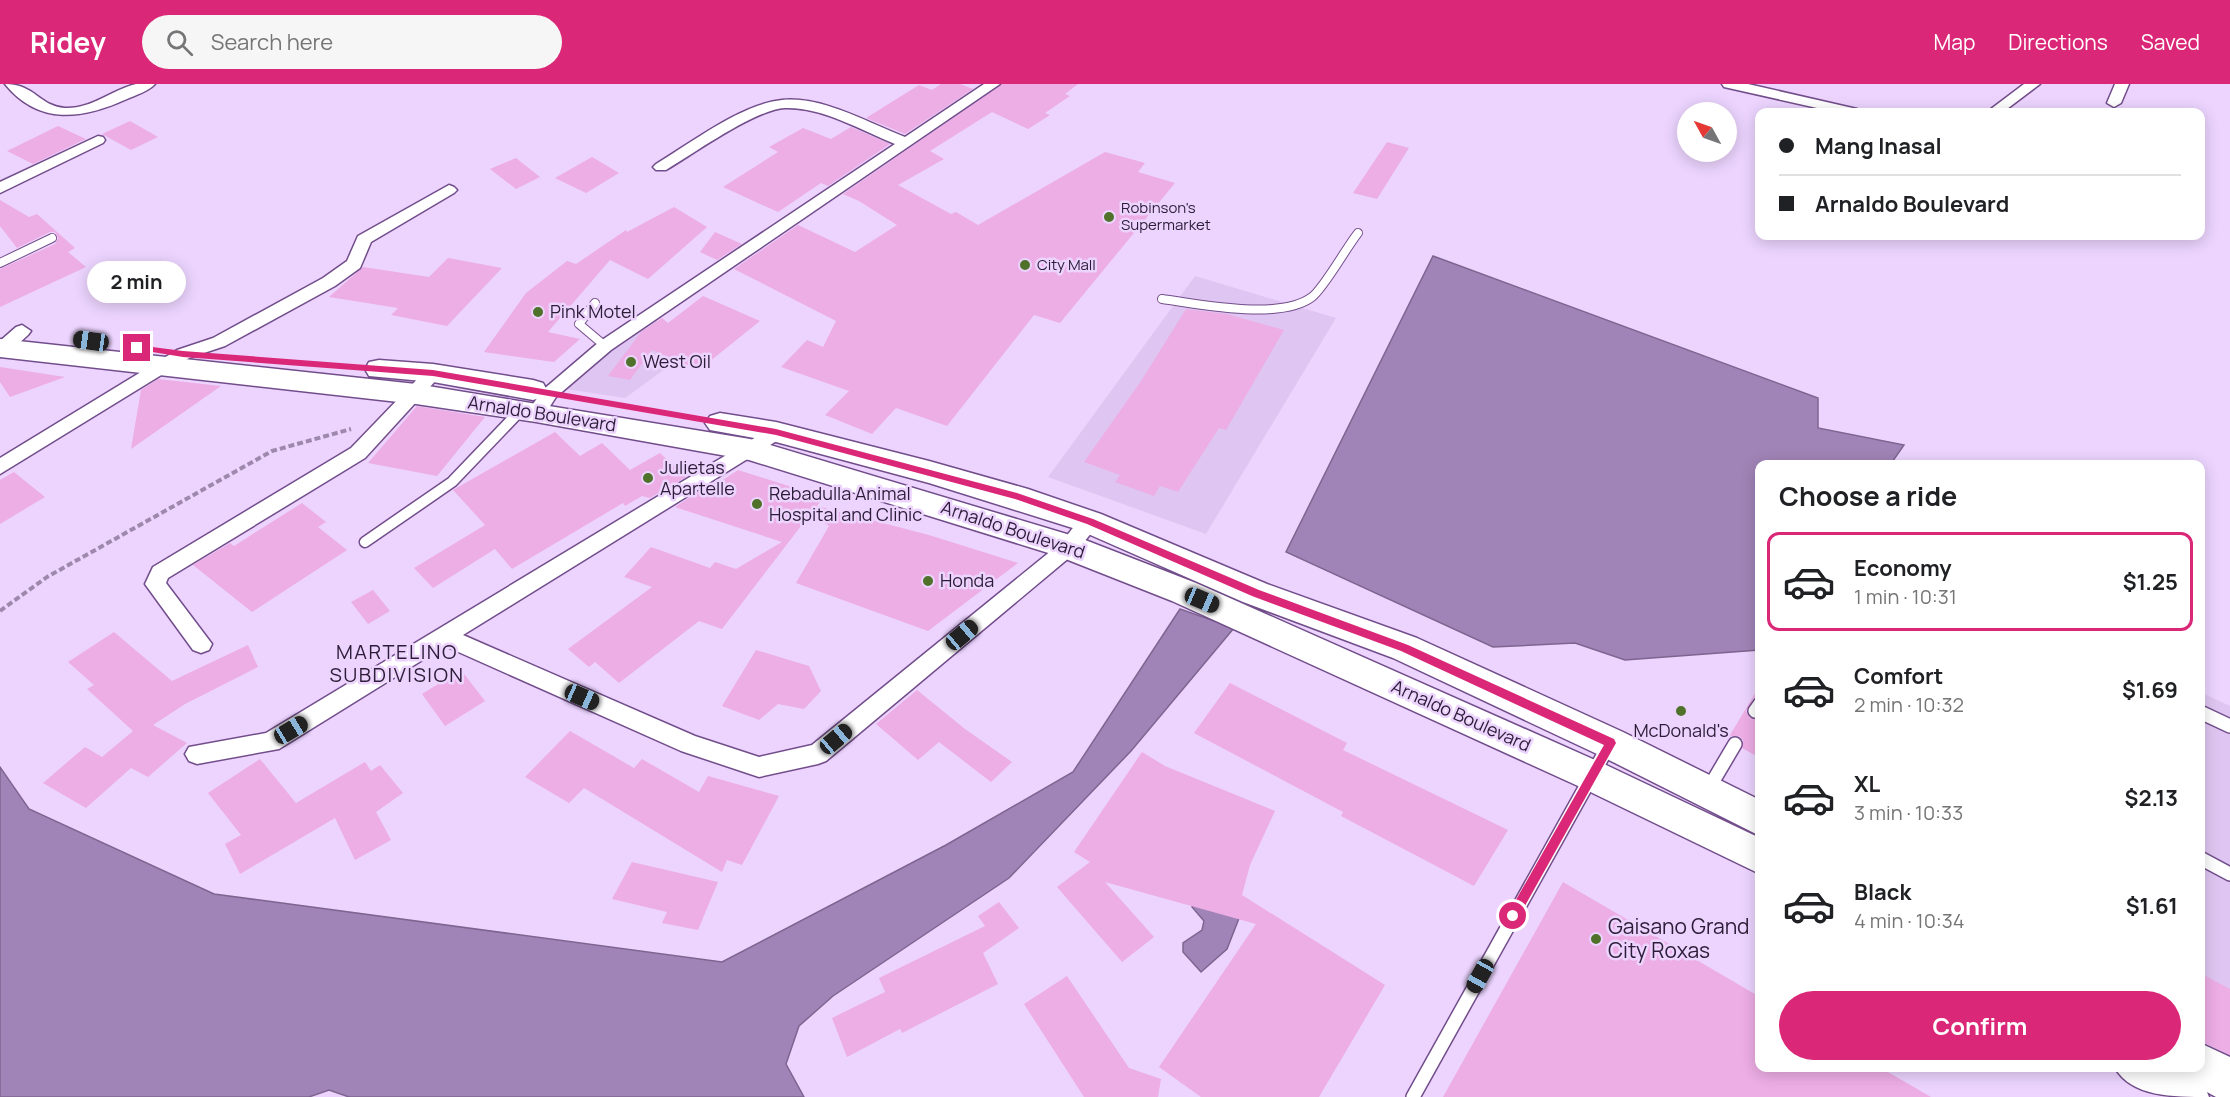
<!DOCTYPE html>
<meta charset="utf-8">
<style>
body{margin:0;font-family:Manrope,sans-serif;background:#f6f6f6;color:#202124;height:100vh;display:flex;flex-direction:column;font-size:22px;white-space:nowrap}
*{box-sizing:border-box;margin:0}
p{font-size:20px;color:#757577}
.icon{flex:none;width:33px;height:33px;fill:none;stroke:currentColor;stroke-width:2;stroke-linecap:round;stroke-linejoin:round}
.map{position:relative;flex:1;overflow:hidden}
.sheet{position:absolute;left:1755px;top:376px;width:450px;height:612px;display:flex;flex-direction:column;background:#fff;border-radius:12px;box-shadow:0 3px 15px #0003}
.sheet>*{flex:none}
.banner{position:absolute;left:1755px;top:24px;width:450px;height:132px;border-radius:12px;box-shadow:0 3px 15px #0003;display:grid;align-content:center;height:132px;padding:0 24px;background:#fff}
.needle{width:39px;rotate:310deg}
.buttons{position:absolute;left:1677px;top:18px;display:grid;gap:12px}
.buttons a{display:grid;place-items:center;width:60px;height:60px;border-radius:50%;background:#fff;box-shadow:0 3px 15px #0003;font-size:30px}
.end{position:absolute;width:27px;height:27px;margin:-14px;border:8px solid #db2777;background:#fff;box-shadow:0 0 0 3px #fff}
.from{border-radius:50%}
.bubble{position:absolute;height:42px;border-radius:21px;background:#fff;box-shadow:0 3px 15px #0003;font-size:20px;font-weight:700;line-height:42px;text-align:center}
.car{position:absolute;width:18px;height:36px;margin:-18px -9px;border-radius:8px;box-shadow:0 0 4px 2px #0007;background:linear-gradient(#222 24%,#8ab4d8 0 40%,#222 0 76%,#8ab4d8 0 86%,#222 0)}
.banner b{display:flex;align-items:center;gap:21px;height:57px;font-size:22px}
.banner b+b{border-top:2px solid #e0e0e0}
.banner i{width:15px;height:15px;background:#202124}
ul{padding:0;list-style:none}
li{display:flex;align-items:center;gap:18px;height:99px;margin:0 12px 9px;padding:0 12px;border:3px solid transparent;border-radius:12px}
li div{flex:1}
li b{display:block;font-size:22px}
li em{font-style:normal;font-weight:700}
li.selected{border-color:#db2777}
li>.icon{width:54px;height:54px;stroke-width:1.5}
h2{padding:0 24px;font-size:27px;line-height:72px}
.primary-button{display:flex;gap:12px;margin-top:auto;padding:12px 24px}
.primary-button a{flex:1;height:69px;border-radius:36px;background:#db2777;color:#fff;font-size:24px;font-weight:700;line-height:69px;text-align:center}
header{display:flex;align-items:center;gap:36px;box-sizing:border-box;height:84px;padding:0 30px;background:#db2777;color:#fff}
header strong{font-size:28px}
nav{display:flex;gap:33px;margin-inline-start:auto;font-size:21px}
.search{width:420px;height:54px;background:#f6f6f6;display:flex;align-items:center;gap:15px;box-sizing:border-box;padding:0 21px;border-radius:33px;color:#757577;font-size:22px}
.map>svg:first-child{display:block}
.built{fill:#dfc6f2}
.water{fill:#a184b7;stroke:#7e6591;stroke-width:1.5}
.building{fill:#edade5}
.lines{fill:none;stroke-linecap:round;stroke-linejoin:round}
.lane-far2-casing{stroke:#724d8b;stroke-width:10}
.lane-far1-casing{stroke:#724d8b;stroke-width:13}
.lane-casing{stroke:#724d8b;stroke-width:16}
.street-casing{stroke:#724d8b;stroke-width:3}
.highway-casing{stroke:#724d8b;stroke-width:3}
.path{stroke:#9e89ad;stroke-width:4;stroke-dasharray:6 3;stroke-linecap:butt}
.lane-far2{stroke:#fff;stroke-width:8}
.lane-far1{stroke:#fff;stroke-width:10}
.lane{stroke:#fff;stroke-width:13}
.street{fill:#fff;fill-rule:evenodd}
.highway{fill:#fff;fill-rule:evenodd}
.route{fill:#db2777}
.poi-dot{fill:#4f7129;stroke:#ecd4fe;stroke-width:2}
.labels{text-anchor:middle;stroke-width:5;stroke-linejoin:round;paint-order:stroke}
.far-poi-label{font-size:15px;fill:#2c1c37;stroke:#ecd4fe;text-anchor:start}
.poi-label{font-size:18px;fill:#2c1c37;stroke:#ecd4fe;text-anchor:start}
.street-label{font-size:18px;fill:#2c1c37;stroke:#ecd4fe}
.neighbourhood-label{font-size:20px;letter-spacing:1.5px;fill:#2c1c37;stroke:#ecd4fe}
.near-poi-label{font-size:21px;fill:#2c1c37;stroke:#ecd4fe;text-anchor:start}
</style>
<header>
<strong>Ridey</strong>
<div class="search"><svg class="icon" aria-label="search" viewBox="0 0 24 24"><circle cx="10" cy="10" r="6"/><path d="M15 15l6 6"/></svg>Search here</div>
<nav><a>Map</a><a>Directions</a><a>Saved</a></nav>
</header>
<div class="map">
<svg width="2230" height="1013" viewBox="0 0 2230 1013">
<rect width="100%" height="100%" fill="#ecd4fe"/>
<path class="built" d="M 1195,192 L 1336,234 L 1206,450 L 1048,393 Z
M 655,236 L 702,258 L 625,314 L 566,305 L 578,289 Z
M 2200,608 L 2230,622 L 2230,951 L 2201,935 Z"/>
<path class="water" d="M 1433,172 L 1818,314 L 1818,344 L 1904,361 L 1890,381 L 1760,381 L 1759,566 L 1625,576 L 1575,559 L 1493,563 L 1286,468 Z
M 1180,525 L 1234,544 L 1131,667 L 1009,794 L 833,912 L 799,942 L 786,980 L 804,1013 L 349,1013 L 329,1006 L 309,1013 L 0,1013 L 0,683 L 29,725 L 214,810 L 722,878 L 946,761 L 1073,688 Z
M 1197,813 L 1243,824 L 1227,865 L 1201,888 L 1183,868 L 1183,859 L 1202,846 L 1204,837 L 1192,823 Z"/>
<path class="building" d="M 941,0 L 960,0 L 973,5 L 905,50 L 866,34 L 919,1 L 932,6 Z
M 1002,0 L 1078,0 L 1065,10 L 1070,12 L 1045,29 L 1050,31 L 1028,45 L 992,28 L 930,67 L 944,75 L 898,101 L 951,130 L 956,128 L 978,141 L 1105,68 L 1145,79 L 1138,88 L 1175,99 L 1060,239 L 1034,231 L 947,342 L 896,324 L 872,350 L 825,331 L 849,307 L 781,283 L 807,256 L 823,263 L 836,237 L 734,185 L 798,141 L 855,168 L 897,141 L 859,117 L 843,110 Z
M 130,37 L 158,53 L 131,66 L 102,50 Z
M 58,42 L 86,55 L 33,80 L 7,67 Z
M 851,43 L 890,60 L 828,102 L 821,99 L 778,128 L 723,103 L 778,68 L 769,63 L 803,44 L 831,55 Z
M 1387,58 L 1409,64 L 1377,115 L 1353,109 Z
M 592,73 L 619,89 L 586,109 L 555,94 Z
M 516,74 L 540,93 L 516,105 L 490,85 Z
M 0,116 L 29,133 L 37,130 L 75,164 L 68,168 L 86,183 L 0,223 L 0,185 L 55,160 L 58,154 L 55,148 L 50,148 L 17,164 L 0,142 Z
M 674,123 L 707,143 L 648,195 L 610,176 L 548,248 L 580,255 L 554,278 L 484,268 L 526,209 L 567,177 L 576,180 L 626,146 L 627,148 Z
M 715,148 L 742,160 L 717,176 L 700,168 Z
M 448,174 L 502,184 L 447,242 L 391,231 L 398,224 L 329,213 L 363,183 L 429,193 Z
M 703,212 L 760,237 L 699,286 L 652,266 L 630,296 L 608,292 L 641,248 L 662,234 L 668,239 Z
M 1186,225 L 1227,230 L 1284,246 L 1226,346 L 1219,344 L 1178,408 L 1160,402 L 1154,412 L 1115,398 L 1120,391 L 1084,378 L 1141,297 Z
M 0,283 L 65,293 L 10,313 L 0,298 Z
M 158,295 L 221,302 L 131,365 L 141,306 Z
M 417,322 L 485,333 L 437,392 L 368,379 Z
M 555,348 L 580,372 L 602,359 L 630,386 L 660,369 L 686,393 L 650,414 L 642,412 L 625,422 L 623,419 L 512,485 L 495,465 L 433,504 L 414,484 L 485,441 L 453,406 Z
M 738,386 L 823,413 L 817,422 L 929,451 L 1018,479 L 928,547 L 796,499 L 829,442 L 811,429 L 722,545 L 699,537 L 619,599 L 595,578 L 589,583 L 568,565 L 652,503 L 624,493 L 651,463 L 710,484 L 715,478 L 736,485 L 782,458 L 675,423 L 701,406 L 703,409 Z
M 14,388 L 45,413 L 0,440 L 0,396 Z
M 302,419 L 326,438 L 318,443 L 347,466 L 252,528 L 193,481 L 230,459 L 234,462 Z
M 373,506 L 390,527 L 368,540 L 351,518 Z
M 114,548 L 172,597 L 248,561 L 258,583 L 185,620 L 153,641 L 187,659 L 148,693 L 131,684 L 86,724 L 43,699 L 85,663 L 102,673 L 133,647 L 87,605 L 94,601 L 68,578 Z
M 756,566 L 809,582 L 821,607 L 804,625 L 778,620 L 759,636 L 722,622 Z
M 461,586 L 485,617 L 445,642 L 422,610 Z
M 1230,599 L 1347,659 L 1343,666 L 1508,746 L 1474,802 L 1341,732 L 1343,728 L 1194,649 Z
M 1760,601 L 1760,612 L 1753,615 L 1746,627 L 1750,634 L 1760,634 L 1760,674 L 1742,664 L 1743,656 L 1739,652 L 1731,652 L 1727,656 Z
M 917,606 L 965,645 L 1012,678 L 991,698 L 939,658 L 918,676 L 876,640 Z
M 570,647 L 634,684 L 642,675 L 699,708 L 708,692 L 779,712 L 742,781 L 727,776 L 722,788 L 584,704 L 569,719 L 525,693 Z
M 1142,668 L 1165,682 L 1275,727 L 1250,781 L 1242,811 L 1385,901 L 1319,1013 L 1201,1013 L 1159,983 L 1256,840 L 1105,798 L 1154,853 L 1122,878 L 1057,803 L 1090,778 L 1074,768 Z
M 260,675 L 296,719 L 365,678 L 371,687 L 380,681 L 403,709 L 376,728 L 391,756 L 355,776 L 335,734 L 240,790 L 225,760 L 241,751 L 208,709 Z
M 632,778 L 718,798 L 698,846 L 662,839 L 667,828 L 612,815 Z
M 1563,798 L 1760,913 L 1760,984 L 1881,984 L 1931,1013 L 1443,1013 Z
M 999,818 L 1019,844 L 983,869 L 998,900 L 902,949 L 900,945 L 847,973 L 832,934 L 885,908 L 879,894 L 985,842 L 978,832 Z
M 2200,889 L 2230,905 L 2230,971 L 2200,957 Z
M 1067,892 L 1129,984 L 1161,995 L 1158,1013 L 1084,1013 L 1024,920 Z"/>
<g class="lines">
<g class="lane-far2-casing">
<path id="lane-far2" d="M 0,179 L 52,154
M 1162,215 C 1200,220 1280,237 1312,213 C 1324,204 1346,164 1358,149
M 595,219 L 579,240 L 605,262"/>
</g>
<g class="lane-far1-casing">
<path id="lane-far1" d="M 365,458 L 452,398 L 520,327"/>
</g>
<g class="lane-casing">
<path id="lane" d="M 1755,627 L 1760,620
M 2200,628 L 2230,642
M 1709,704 L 1735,660
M 2200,774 L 2230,790
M 1413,1013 L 1609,661"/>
</g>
<g class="street-casing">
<path id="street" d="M 5,0 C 35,0 39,22 65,24 C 92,25 111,6 136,0 C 142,0 149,0 155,0 C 149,7 136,11 127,15 C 83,35 39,42 5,0 Z
M 984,0 L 1000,0 L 611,266 L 556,313 L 543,333 L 529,333 L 527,328 L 544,305 L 599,258 L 895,60 C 860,46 823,23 785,24 C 756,25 693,70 666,86 L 656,86 L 653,83 L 656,80 C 691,59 741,20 782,16 C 823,12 868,39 905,53 Z
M 1722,0 L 1748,0 L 1857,25 L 1859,28 L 1835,28 L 1724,3 Z
M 2024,0 L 2040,0 L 2003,28 L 1987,28 Z
M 2115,0 L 2129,0 L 2121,19 L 2114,23 L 2107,19 Z
M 98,52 L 103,53 L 105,56 L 103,59 L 0,109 L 0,98 Z
M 449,101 L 454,103 L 457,106 L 454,109 L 371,158 L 360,184 L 335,202 L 225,262 L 189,274 L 0,390 L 0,374 L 177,266 L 213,254 L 323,194 L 347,177 L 358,152 Z
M 22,241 L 31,247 L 28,251 L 6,271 L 0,273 L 0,257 L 16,243 Z
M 433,283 L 442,289 L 439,293 L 365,374 L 168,494 L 166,499 L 212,560 L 209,566 L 201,569 L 193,566 L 145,500 L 153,483 L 351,364 L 427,285 Z
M 776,341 L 783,343 L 785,348 L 783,353 L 463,551 L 695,652 L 759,673 L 812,661 L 1062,458 C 1072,446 1081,428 1097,433 L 1100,438 L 1076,468 L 826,677 L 818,680 L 759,693 L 681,667 L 445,562 L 279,665 L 197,680 L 189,677 L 185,670 L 189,663 L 266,649 Z"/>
</g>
<g class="highway-casing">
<path id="highway" d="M 0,255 L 416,300 L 750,355 L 1080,454 L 1196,499 L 1604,680 L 1760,754 L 1760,790 L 1578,702 L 1172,517 L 1058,472 L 749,376 L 536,338 L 416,320 L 0,273 Z
M 379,276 L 433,280 L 533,296 L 543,299 L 547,306 L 543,313 L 533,316 L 433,298 L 369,292 L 365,285 L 369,278 Z
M 720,329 L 776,338 L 929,377 L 1028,405 L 1101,430 L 1267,500 L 1417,554 L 1623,648 L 1760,716 L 1760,752 L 1597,670 L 1393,574 L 1243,518 L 1079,446 L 929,399 L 776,358 L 710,346 L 705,339 L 710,332 Z
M 2200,959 L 2230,973 L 2230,1013 L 2216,1013 L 2207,1008 L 2209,1013 C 2173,1013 2132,1013 2115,984 L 2200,984 Z"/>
</g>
<path class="path" d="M 0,527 L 47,493 L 272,367 L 351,345"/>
<use href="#lane-far2" class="lane-far2"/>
<use href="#lane-far1" class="lane-far1"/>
<use href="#lane" class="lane"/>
<use href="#street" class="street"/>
<use href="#highway" class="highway"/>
</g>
<path class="route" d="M 137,261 L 183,267 L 433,286 L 776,345 L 1017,409 L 1093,435 L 1259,506 L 1408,561 L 1614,655 L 1616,659 L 1517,836 L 1513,837 L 1509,836 L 1509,828 L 1604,661 L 1401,567 L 1252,512 L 1087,440 L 1015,415 L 776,351 L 433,292 L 183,273 L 134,265 Z"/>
<g class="poi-dot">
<circle cx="1109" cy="133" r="6"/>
<circle cx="1025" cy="181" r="6"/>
<circle cx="538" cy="228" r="6"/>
<circle cx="631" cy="278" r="6"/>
<circle cx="648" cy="394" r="6"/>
<circle cx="757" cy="420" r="6"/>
<circle cx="928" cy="497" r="6"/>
<circle cx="1681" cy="627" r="6"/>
<circle cx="1596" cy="855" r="6"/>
</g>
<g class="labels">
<g class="far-poi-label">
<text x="1121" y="129">Robinson's<tspan x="1121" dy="17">Supermarket</tspan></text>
<text x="1037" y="186">City Mall</text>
</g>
<g class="poi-label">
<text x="550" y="234">Pink Motel</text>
<text x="643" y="284">West Oil</text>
<text x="660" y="390">Julietas<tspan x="660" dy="21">Apartelle</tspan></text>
<text x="769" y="416">Rebadulla Animal<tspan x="769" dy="21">Hospital and Clinic</tspan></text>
<text x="940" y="503">Honda</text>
<text x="1681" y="653" text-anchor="middle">McDonald's</text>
</g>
<g class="street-label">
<text transform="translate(542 330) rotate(9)" y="6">Arnaldo Boulevard</text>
<text transform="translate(1013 446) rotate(18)" y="6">Arnaldo Boulevard</text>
<text transform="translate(1461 632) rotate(24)" y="6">Arnaldo Boulevard</text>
</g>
<g class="neighbourhood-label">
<text x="397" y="575">MARTELINO<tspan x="397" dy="23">SUBDIVISION</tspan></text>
</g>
<g class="near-poi-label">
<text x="1608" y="850">Gaisano Grand<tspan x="1608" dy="24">City Roxas</tspan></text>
</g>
</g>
</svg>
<div class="buttons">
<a><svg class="needle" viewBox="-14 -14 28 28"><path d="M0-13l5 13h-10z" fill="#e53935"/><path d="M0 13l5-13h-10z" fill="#757577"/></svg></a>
</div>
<i class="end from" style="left:1513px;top:832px"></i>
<i class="end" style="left:137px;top:264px"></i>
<div class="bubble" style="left:87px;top:177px;width:99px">2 min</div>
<i class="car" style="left:91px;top:257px;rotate:278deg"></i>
<i class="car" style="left:1202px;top:516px;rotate:113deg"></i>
<i class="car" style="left:962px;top:551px;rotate:50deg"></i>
<i class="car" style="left:582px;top:613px;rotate:114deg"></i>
<i class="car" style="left:291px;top:646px;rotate:59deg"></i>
<i class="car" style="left:836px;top:655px;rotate:50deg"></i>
<i class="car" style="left:1480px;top:892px;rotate:209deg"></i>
<div class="banner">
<b><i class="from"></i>Mang Inasal</b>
<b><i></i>Arnaldo Boulevard</b>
</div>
<section class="sheet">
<h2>Choose a ride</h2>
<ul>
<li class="selected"><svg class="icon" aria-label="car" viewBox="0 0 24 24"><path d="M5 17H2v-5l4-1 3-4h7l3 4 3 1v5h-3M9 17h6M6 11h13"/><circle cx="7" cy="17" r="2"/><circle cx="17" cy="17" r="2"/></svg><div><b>Economy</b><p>1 min · 10:31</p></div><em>$1.25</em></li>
<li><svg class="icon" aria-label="car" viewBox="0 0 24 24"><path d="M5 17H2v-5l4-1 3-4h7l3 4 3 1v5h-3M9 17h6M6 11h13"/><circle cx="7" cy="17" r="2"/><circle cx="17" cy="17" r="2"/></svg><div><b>Comfort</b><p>2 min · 10:32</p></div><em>$1.69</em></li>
<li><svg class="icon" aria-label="car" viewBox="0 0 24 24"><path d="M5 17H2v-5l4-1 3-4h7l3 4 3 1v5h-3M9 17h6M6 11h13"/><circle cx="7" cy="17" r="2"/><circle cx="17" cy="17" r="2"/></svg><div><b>XL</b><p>3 min · 10:33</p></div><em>$2.13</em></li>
<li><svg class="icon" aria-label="car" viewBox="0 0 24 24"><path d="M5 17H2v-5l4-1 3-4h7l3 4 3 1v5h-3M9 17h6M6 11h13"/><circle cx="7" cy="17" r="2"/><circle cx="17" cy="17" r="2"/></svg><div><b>Black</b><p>4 min · 10:34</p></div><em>$1.61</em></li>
</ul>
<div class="primary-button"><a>Confirm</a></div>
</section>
</div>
